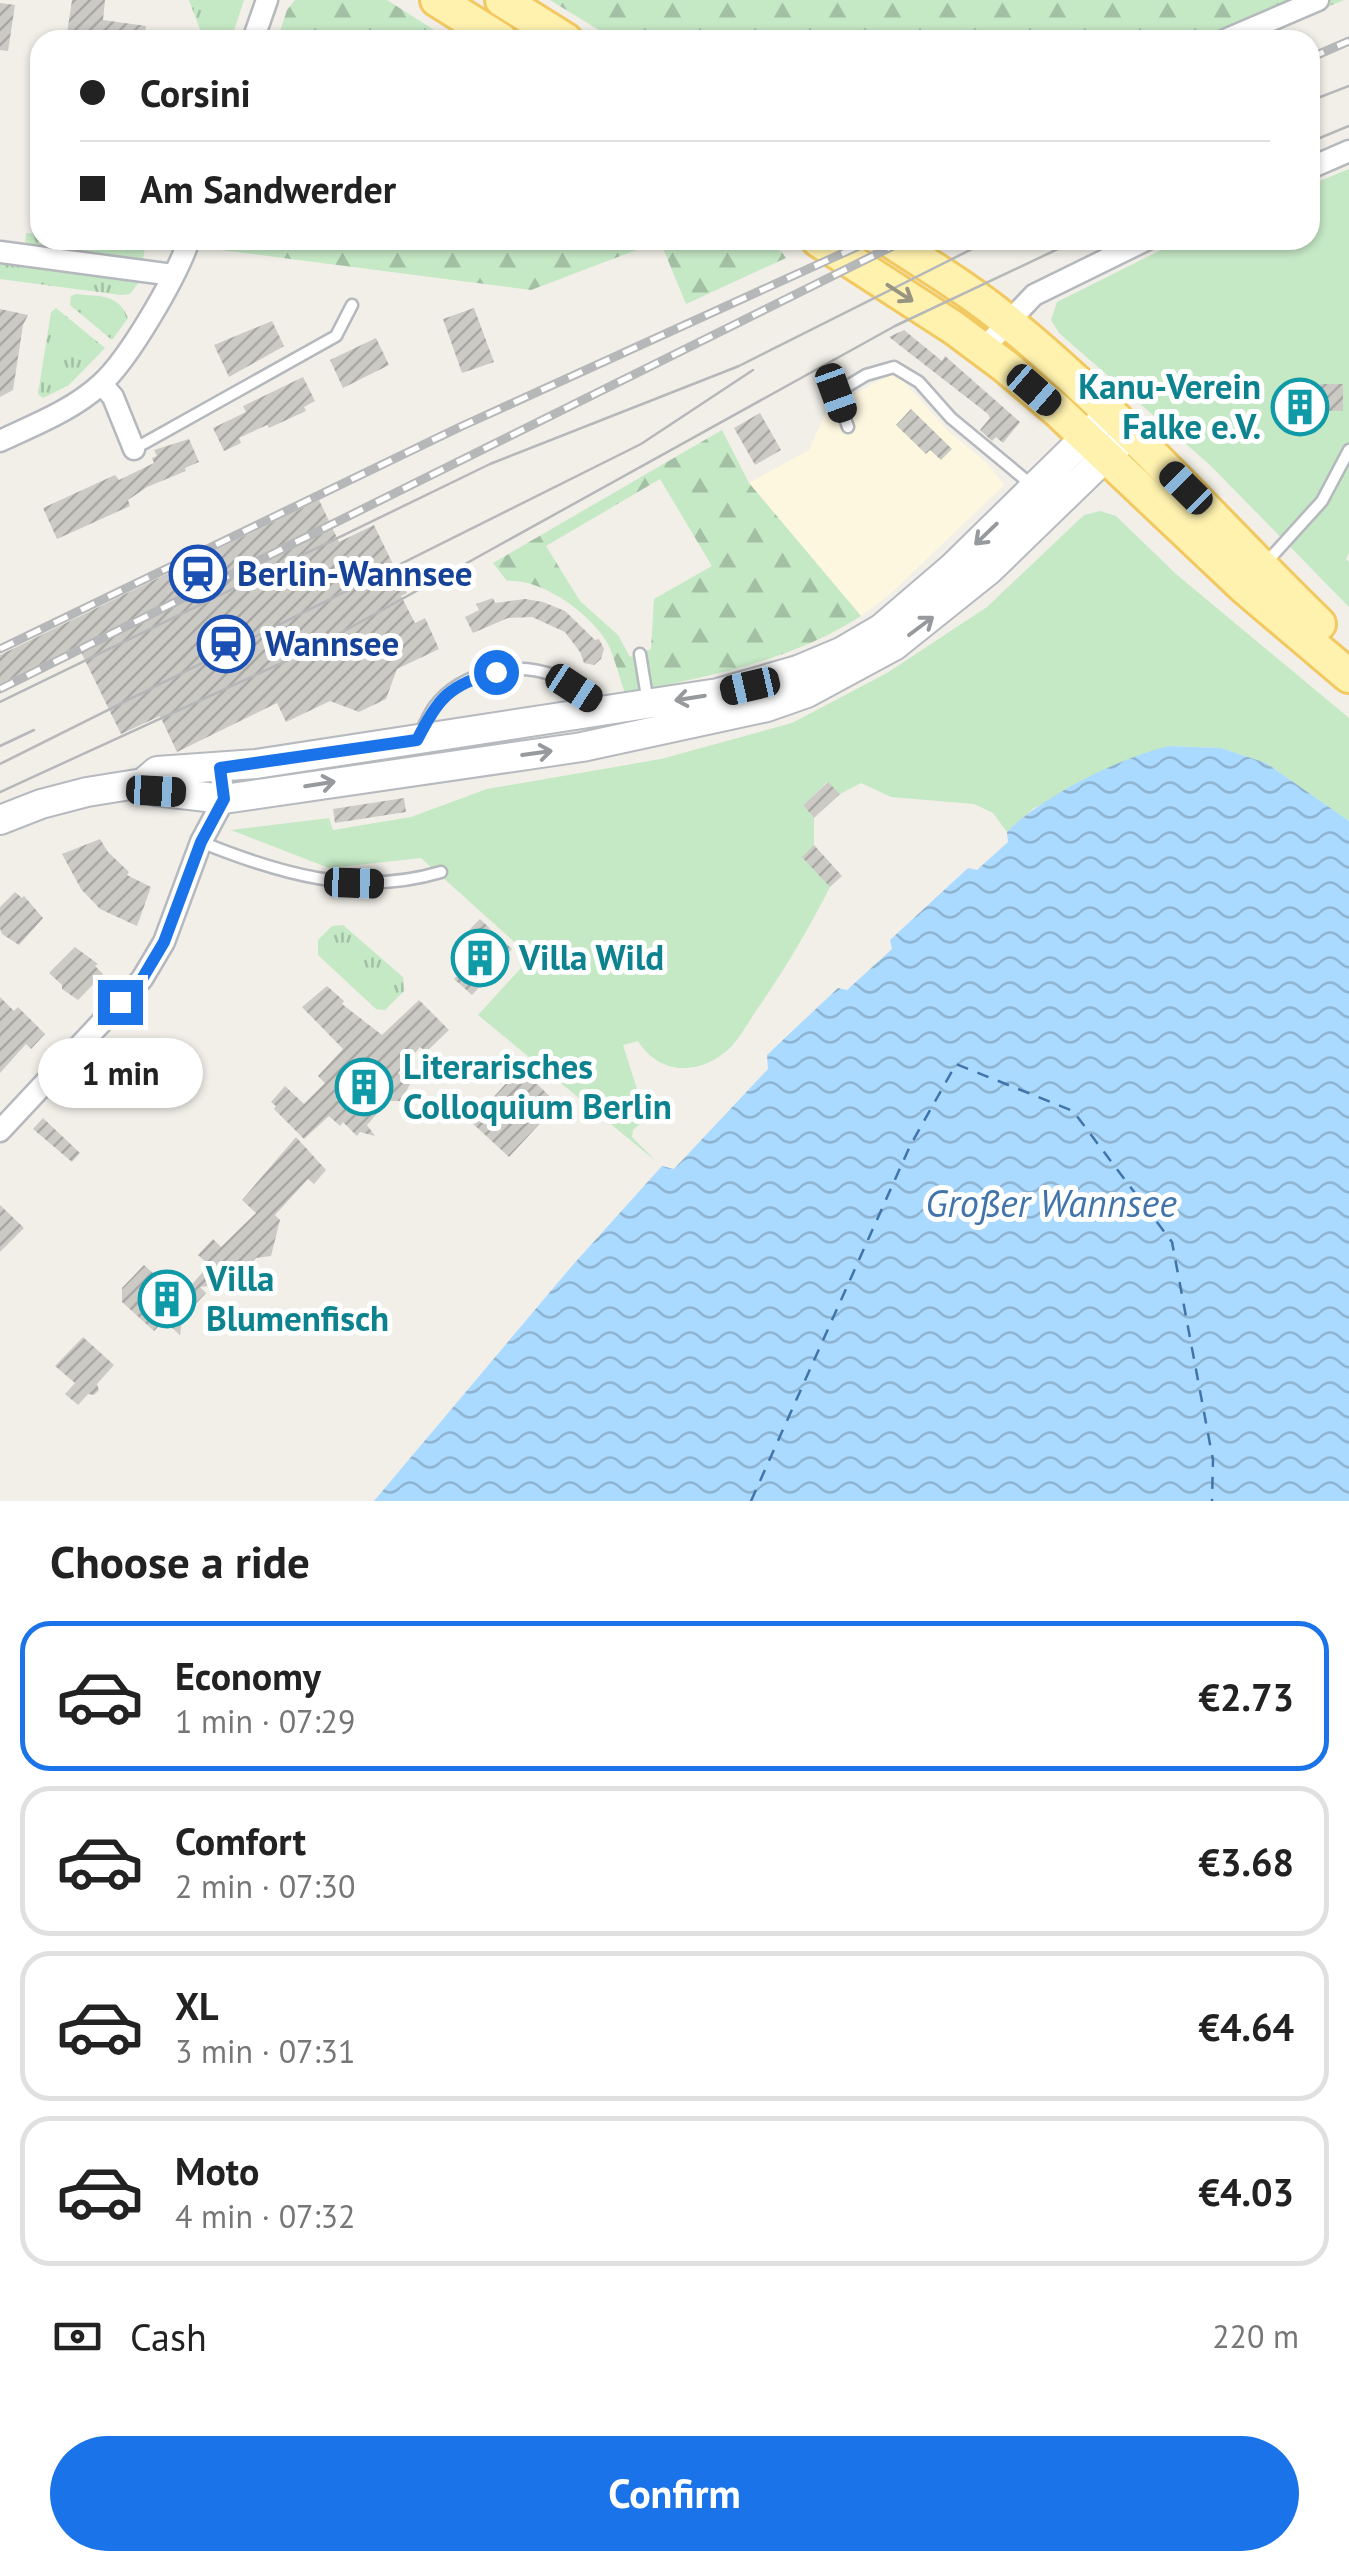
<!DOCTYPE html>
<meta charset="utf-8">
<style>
body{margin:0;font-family:"PT Sans",sans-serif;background:#f2f2f2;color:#222;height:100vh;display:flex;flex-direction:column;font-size:38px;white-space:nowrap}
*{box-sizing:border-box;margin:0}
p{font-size:32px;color:#767676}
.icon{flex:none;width:55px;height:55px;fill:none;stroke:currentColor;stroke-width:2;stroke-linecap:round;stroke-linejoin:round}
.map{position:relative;height:1501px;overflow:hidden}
.drawer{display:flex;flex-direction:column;background:#fff;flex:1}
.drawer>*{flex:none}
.top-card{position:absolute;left:30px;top:30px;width:1290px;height:220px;border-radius:30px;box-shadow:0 2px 8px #0004;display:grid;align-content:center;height:220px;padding:0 50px;background:#fff}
.end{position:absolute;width:45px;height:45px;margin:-22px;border:12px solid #1a73e8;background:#fff;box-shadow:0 0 0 5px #fff}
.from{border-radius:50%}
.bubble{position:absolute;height:70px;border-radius:35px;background:#fff;box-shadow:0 2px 8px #0004;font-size:32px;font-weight:600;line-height:70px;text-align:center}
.car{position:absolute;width:30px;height:60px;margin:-30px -15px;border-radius:12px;box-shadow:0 0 8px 2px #0007;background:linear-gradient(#222 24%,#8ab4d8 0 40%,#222 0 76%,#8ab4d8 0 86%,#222 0)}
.top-card b{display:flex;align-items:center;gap:35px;height:95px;font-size:38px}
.top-card b+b{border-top:2px solid #e0e0e0}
.top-card i{width:25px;height:25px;background:#222}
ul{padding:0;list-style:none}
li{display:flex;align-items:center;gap:30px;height:150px;margin:0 20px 15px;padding:0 30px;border:5px solid #e0e0e0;border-radius:30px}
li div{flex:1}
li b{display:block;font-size:38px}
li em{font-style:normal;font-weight:600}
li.current{border-color:#1a73e8}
li>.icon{width:90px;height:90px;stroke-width:1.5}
h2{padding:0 50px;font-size:45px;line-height:120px}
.pay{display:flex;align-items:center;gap:25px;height:110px;padding:0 50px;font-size:38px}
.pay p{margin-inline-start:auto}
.action{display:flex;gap:20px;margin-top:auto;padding:20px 50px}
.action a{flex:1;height:115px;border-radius:60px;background:#1a73e8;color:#fff;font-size:40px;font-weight:600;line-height:115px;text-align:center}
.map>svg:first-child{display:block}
.commercial{fill:#fef7e0}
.grass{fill:url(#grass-tufts)}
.forest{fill:url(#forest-firs);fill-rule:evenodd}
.green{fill:#c5e8c5}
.water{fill:url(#water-waves)}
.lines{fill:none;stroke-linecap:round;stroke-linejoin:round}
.ferry{stroke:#4174aa;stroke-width:2.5;stroke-dasharray:12 10;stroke-linecap:butt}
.building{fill:url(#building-hatch)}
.lane-casing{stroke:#b5b8bc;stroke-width:15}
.street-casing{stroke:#b5b8bc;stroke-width:25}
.secondary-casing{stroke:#b6babf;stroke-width:32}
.primary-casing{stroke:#f2c960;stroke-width:38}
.lane{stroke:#fff;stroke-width:10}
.street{stroke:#fff;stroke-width:20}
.secondary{stroke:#fff;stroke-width:28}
.primary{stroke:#fff2af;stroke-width:32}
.tram{stroke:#b6b7b8;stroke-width:2.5}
.rail-casing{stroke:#b6b7b8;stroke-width:9}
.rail{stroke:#fff;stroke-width:5;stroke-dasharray:15;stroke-linecap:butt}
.oneway{stroke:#979581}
.oneway2{stroke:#979a9d}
.route{stroke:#1a73e8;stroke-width:12}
.labels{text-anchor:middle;stroke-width:10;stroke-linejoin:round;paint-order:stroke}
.culture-label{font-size:35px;font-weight:bold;fill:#0d838f;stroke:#fff;text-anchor:start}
.transit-label{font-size:35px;font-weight:bold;fill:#164399;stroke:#fff;text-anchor:start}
.water-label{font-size:38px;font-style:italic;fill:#4174aa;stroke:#fff}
</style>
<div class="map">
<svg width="1349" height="1501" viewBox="0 0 1349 1501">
<defs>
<pattern id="grass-tufts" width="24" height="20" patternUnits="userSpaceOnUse" patternTransform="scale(2.5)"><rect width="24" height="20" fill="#c5e8c5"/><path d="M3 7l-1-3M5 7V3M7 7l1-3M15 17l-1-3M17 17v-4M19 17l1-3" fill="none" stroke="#a3c0a4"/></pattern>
<pattern id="forest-firs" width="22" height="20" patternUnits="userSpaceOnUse" patternTransform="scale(2.5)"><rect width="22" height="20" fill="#c5e8c5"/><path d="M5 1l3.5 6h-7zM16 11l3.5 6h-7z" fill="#a3c0a4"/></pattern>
<pattern id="water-waves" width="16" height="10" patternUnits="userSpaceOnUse" patternTransform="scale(2.5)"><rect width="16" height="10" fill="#aadaff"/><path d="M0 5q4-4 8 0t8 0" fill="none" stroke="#8eb4d2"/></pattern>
<pattern id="building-hatch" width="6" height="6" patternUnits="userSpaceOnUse" patternTransform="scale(2.5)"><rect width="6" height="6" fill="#cccac5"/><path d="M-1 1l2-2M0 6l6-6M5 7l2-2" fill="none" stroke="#a9a8a4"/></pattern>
</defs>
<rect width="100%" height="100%" fill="#f1efe8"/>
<path class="commercial" d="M 895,372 L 949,432 L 987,463 L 1004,485 L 889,595 L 861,616 L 749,483 L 809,450 L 828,408 Z"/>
<path class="grass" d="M 189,0 L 244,0 L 231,40 L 204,40 Z
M 26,233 L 40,234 L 40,240 L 85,240 L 145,248 L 143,259 L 25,244 Z
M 0,261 L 136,280 L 139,282 L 130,294 L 121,295 L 0,279 Z
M 76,294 C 100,297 118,293 128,318 L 112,340 L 70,305 L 71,296 Z
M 56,308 L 105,348 L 69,385 L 43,398 L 38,394 L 51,312 Z
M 343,925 L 403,977 L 404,991 L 385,1010 L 376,1009 L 318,955 L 318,940 L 332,926 Z"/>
<path class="forest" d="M 295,0 L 387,0 L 450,40 L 277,40 L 287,10 Z
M 550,0 L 1344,0 L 1248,40 L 615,40 Z
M 209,240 L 764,240 L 782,252 L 786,258 L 686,304 L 660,241 L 531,290 L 206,248 Z
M 722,430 L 749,483 L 861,616 C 789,662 708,676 625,694 C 620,679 616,663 610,648 C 595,616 542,578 507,581 L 493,563 ZM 660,479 L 712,566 L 654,599 L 651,649 L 630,657 L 618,635 L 580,601 L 546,546 Z"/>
<path class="green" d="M 1349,169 L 1349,553 L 1346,559 L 1349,562 L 1349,607 L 1209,464 L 1059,333 L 1051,320 L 1057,302 L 1181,240 L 1310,240 L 1310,185 Z
M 1100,511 L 1116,516 L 1176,574 L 1349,718 L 1349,821 L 1266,763 L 1221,748 L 1169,746 L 1034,808 L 1007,832 L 993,813 L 974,804 L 891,797 L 861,783 L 840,794 L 827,782 L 803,805 L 814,818 L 814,845 L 830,887 C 808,930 785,969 758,1008 C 749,1021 741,1036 731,1047 C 701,1076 660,1076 638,1041 L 623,1045 L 637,1089 L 655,1116 L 650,1124 L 640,1124 L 633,1130 L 632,1137 L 657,1162 L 478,1015 L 531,957 L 421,858 L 329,868 L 231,830 L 329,818 L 333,830 L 411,817 L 487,789 L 661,759 L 792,723 L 887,673 L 987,607 L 1084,515 Z"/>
<path class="water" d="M 1169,746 L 1221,748 L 1266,763 L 1349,821 L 1349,1501 L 374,1501 L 571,1267 L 662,1166 L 674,1169 L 768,1069 L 767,1055 L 838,988 L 847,990 L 892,949 L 890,940 L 968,868 L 977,870 L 1008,842 L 1007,832 C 1041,797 1121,757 1169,746 Z"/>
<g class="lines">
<path class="ferry" d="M 751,1501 L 910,1146 L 956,1064 L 1073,1111 L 1172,1242 L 1213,1460 L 1212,1501"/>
</g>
<path class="building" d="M 72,0 L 105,0 L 103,20 L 146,26 L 144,40 L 66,40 Z
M 0,3 L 15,5 L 8,51 L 0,50 Z
M 474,308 L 494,362 L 462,373 L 443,319 Z
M 0,309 L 28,315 L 23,325 L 13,390 L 0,397 Z
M 272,321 L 284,346 L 229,377 L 214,345 Z
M 904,330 L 942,361 L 945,356 L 1020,422 L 1003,443 L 996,437 L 992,441 L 980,430 L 990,418 L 988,414 L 889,337 Z
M 376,338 L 389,365 L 343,388 L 330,360 Z
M 303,377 L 315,401 L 304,407 L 306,411 L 269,428 L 267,425 L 239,438 L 241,443 L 224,451 L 213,428 L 246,412 L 243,406 Z
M 1290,384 L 1343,384 L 1343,411 L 1309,411 L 1309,430 L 1290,430 Z
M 911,409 L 952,449 L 941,460 L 930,450 L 926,454 L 896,425 Z
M 760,413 L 781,450 L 755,465 L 734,428 Z
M 189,439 L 199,462 L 185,468 L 186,471 L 147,487 L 128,500 L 130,506 L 57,539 L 43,508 L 115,475 L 119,480 L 154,463 L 152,458 L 157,456 L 154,450 Z
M 319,500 L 339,542 L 374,525 L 407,593 L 401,596 L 415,623 L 425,618 L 439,649 L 397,669 L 386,699 L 359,712 L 330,701 L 286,722 L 277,703 L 177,752 L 160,716 L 121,734 L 78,646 L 0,684 L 0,655 Z
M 493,598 L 495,603 L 525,599 L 543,602 L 565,611 L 595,640 L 599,639 L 604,649 L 601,659 L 594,665 L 584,663 L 580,652 L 565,632 L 532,617 L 508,618 L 473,633 L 465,617 L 479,610 L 476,604 Z
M 828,782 L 840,794 L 814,818 L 803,805 Z
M 404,798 L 406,812 L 335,823 L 333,809 Z
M 100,839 L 108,852 L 129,872 L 127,875 L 151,887 L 137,926 L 100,909 L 81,889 L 62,854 Z
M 814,845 L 842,876 L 830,887 L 802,857 Z
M 15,892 L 22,898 L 24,896 L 43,918 L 19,945 L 2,934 L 0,928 L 0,907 Z
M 480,919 L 512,949 L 502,959 L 500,975 L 487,979 L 472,995 L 454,979 L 463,970 L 454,956 L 472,935 L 468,931 Z
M 75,947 L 98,964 L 95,966 L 103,974 L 78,1000 L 62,989 L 62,985 L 49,973 Z
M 327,986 L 344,1001 L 342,1004 L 382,1035 L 419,1000 L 449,1030 L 426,1052 L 420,1047 L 398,1073 L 410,1084 L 401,1101 L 388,1101 L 367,1125 L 375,1136 L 360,1132 L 357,1136 L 343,1122 L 340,1126 L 329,1116 L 304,1139 L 274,1109 L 276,1106 L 271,1102 L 285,1086 L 304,1104 L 325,1083 L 318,1076 L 343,1049 L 302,1007 Z
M 0,997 L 14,1011 L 18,1007 L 45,1034 L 31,1049 L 26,1044 L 0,1073 Z
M 520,1068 L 558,1104 L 509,1157 L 471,1122 Z
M 43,1118 L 80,1153 L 72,1162 L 33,1129 Z
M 296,1137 L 326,1170 L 314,1184 L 308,1179 L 275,1215 L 280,1220 L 271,1256 L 256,1258 L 231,1283 L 200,1287 L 206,1293 L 182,1319 L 180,1335 L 164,1321 L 154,1331 L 122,1302 L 122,1288 L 144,1265 L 170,1288 L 176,1282 L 186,1291 L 209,1265 L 198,1255 L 213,1239 L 221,1247 L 256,1213 L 242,1200 Z
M 0,1205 L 24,1228 L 0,1252 Z
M 83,1337 L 114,1365 L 97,1384 L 99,1390 L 94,1395 L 88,1394 L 78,1405 L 65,1394 L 75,1383 L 55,1366 Z"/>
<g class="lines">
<g class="lane-casing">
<path id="lane" d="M 848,427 L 836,393 L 866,375 L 894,367 L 919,382 L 951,418 L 1033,486
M 134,449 L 336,336 L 352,305
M 1264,565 L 1322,501 L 1349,450
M 640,654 L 648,703
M 420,733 C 425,725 429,714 435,706 C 461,672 516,660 555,676 C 571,682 587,696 600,707
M 201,842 C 280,874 357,897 441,872"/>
</g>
<g class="street-casing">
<path id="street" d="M 253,40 L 267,0
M 1225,40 L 1318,0
M 1310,168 L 1349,151
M 0,252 L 173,275
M 983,349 L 1034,295 L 1146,240
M 102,384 L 113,397 L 134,449
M 0,441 C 34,425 73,410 101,384 C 129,359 177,276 189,240
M 0,1131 L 142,979 L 164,942 L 201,842 L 224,799 L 220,768"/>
</g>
<g class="secondary-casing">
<path id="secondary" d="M 143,783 L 155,791 L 224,799 L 582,747 L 767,707 L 807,693 L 894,646 L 989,570 L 1122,441
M 0,820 L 41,804 L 87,792 L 143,783 L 157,771 L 256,764 L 718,693 L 798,670 L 841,652 L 882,628 L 952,568 L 1109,414"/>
</g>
<g class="primary-casing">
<path id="primary" d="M 437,0 L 501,40
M 502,0 L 566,40
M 818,240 L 954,328 L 1005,366 L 1057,410 L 1244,587 L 1349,676
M 889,240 C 929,266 971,291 1008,322 C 1120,413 1216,524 1319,624"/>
</g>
<use href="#lane" class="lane"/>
<use href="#street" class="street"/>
<use href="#secondary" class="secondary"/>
<use href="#primary" class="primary"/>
<path class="tram" d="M 1310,101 L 1349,86
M 1310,142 L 1349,126
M 0,702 L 490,464 L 739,366 L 990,240
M 0,746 L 34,730
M 0,764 L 641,444 L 753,370
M 0,792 L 308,651 L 895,326 L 1077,240"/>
<g class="rail-casing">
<path id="rail" d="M 1310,58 L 1349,41
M 0,649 L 460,427 L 872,240
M 0,689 L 905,240"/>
</g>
<use href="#rail" class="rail"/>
</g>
<defs><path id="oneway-shaft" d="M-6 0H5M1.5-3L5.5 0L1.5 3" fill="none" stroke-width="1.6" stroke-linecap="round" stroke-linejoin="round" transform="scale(2.5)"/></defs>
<use class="oneway" href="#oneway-shaft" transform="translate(900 293) rotate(33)"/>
<g class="oneway2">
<use href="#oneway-shaft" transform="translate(986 534) rotate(136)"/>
<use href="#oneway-shaft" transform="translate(921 626) rotate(-37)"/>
<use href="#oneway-shaft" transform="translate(690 698) rotate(171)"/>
<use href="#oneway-shaft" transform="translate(537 753) rotate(-8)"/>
<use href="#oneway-shaft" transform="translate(320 784) rotate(-9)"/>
</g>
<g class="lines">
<path class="route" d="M 120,1002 L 142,979 L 164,942 L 201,842 L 224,799 L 220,768 L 417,740 C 440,696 448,686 496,672"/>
</g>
<defs>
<g id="building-ring" transform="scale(2.875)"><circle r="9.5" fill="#fff" stroke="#0f9aa8" stroke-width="1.5"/><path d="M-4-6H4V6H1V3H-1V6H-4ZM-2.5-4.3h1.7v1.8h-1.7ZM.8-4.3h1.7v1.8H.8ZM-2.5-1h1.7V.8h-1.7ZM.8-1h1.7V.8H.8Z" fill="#0f9aa8"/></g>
<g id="station-ring" transform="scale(2.875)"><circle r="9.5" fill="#fff" stroke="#1a4fb4" stroke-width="1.5"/><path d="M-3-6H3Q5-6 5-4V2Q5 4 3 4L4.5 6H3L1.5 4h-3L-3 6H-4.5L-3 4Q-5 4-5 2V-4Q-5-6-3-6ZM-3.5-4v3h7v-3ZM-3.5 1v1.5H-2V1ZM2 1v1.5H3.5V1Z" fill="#1a4fb4"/></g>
</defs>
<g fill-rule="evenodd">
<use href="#building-ring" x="1300" y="407"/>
<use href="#station-ring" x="198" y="574"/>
<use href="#station-ring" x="226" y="644"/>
<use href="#building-ring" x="480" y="958"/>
<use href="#building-ring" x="364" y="1087"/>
<use href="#building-ring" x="167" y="1299"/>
</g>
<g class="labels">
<g class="culture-label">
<text x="1261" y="399" text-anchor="end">Kanu-Verein<tspan x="1261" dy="40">Falke e.V.</tspan></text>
<text x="519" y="970">Villa Wild</text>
<text x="403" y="1079">Literarisches<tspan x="403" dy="40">Colloquium Berlin</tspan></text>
<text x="206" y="1291">Villa<tspan x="206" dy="40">Blumenfisch</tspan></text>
</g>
<g class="transit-label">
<text x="237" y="586">Berlin-Wannsee</text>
<text x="265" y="656">Wannsee</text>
</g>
<g class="water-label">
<text x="1051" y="1217">Großer Wannsee</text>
</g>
</g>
</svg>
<i class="end from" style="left:496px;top:672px"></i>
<i class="end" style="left:120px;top:1002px"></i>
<div class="bubble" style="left:38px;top:1038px;width:165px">1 min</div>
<i class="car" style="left:1034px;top:390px;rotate:131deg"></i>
<i class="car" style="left:836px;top:393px;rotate:160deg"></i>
<i class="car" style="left:1186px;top:488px;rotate:315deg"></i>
<i class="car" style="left:750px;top:686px;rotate:257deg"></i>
<i class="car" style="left:574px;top:688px;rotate:123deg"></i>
<i class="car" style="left:156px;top:791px;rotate:93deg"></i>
<i class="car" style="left:354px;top:883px;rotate:92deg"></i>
<div class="top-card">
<b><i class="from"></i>Corsini</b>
<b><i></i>Am Sandwerder</b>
</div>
</div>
<section class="drawer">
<h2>Choose a ride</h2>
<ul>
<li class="current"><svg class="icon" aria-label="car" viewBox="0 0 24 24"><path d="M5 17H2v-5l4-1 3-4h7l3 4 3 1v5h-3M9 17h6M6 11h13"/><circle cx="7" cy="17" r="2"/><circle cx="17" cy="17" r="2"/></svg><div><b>Economy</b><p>1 min · 07:29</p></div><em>€2.73</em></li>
<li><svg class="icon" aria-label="car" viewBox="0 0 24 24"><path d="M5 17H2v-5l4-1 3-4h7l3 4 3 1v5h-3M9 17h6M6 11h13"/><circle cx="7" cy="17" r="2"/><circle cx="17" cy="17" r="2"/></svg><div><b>Comfort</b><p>2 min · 07:30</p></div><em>€3.68</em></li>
<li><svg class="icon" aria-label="car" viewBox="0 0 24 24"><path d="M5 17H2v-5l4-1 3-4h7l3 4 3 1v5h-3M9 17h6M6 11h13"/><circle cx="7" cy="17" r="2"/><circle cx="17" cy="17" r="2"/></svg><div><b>XL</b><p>3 min · 07:31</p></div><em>€4.64</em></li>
<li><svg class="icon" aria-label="car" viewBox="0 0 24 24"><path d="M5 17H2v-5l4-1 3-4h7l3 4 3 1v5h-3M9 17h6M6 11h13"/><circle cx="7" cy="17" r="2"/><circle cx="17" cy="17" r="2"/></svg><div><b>Moto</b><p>4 min · 07:32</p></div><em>€4.03</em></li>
</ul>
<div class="pay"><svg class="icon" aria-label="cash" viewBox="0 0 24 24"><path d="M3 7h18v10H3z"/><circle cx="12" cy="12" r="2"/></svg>Cash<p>220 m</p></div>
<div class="action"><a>Confirm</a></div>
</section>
